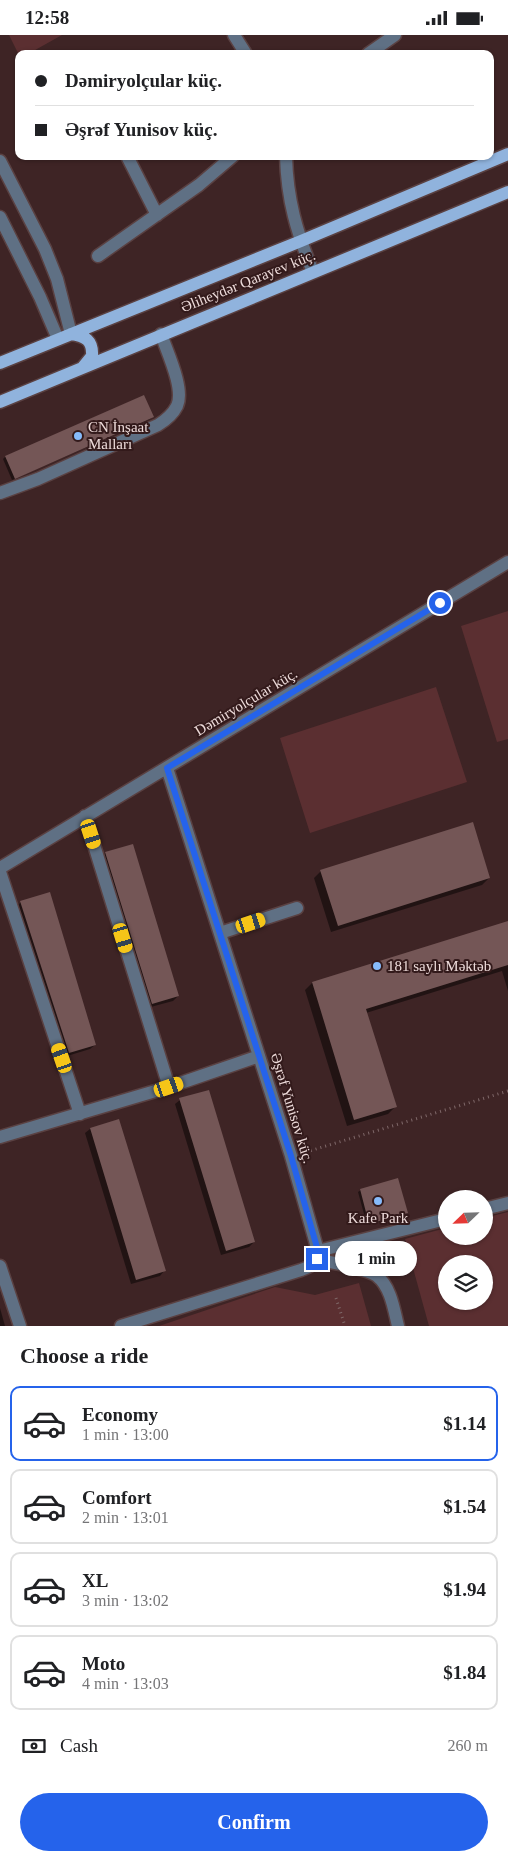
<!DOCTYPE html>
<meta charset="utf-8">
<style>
body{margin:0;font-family:"Times New Roman",serif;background:#f2f2f2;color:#202124;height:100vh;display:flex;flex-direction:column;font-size:19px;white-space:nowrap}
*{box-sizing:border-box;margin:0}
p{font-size:16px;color:#757577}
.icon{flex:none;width:28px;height:28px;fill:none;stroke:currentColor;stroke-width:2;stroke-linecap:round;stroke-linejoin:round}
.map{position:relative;height:1291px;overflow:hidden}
.drawer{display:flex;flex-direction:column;background:#fff;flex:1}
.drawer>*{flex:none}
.banner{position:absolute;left:15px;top:15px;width:479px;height:110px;border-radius:10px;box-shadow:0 1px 4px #0004;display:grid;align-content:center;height:110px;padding:0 20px;background:#fff}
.needle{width:32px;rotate:247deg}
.buttons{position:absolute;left:438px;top:1155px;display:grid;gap:10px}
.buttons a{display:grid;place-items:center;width:55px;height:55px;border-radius:50%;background:#fff;box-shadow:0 1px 4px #0004;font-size:25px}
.end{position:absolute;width:22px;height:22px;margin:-11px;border:6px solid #2563eb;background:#fff;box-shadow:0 0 0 2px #fff}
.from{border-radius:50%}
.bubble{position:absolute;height:35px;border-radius:18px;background:#fff;box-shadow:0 1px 4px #0004;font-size:16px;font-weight:600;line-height:35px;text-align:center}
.car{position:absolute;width:15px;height:30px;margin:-15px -8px;border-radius:6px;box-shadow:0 0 4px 1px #0007;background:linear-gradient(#f5c518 24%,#345 0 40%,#f5c518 0 76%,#345 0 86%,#f5c518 0)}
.banner b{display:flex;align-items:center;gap:18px;height:48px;font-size:19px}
.banner b+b{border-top:1px solid #e0e0e0}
.banner i{width:12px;height:12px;background:#202124}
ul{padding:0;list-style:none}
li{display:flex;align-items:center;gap:15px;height:75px;margin:0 10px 8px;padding:0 10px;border:2px solid #e0e0e0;border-radius:10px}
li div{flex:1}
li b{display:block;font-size:19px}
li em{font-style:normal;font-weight:600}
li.current{border-color:#2563eb}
li>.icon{width:45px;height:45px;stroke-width:1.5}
h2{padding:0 20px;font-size:22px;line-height:60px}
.pay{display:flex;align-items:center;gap:12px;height:55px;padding:0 20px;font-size:19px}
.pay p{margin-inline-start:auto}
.action{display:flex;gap:10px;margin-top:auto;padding:10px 20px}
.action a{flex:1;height:58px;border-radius:30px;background:#2563eb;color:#fff;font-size:20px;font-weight:600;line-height:58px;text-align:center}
.status{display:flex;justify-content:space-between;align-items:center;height:35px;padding:0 25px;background:#fff;direction:ltr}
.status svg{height:14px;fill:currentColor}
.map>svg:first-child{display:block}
.green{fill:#5b2f31;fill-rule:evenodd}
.shadow{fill:#0007}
.building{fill:#745656}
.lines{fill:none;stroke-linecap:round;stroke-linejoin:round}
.minor-casing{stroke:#5a4142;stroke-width:15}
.major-casing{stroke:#5a4142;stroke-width:15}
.path{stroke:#7f6869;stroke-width:3;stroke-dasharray:1 4;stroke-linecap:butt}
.minor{stroke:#5f7084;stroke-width:12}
.major{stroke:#90b3dd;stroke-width:12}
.route{stroke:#2563eb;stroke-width:6}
.poi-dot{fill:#86bbfb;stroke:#331a1b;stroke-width:2}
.labels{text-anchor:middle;stroke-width:4;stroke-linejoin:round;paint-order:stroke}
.street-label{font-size:15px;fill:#eddbda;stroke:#331a1b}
.poi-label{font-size:15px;fill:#eddbda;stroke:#331a1b;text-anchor:start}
</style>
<div class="status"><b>12:58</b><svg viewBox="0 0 49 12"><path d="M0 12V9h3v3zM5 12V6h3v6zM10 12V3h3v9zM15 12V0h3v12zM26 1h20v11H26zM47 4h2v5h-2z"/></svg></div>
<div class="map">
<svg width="508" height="1291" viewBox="0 0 508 1291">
<rect width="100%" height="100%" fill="#3e2425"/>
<path class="green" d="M 9,0 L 62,0 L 28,19 L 19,20 Z
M 508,576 L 508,704 L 497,707 L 461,591 Z
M 436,652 L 467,747 L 310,798 L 280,703 Z
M 508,1177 L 508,1291 L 429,1291 L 405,1204 L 446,1193 L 446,1201 L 484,1201 L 484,1183 ZM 446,1229 L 484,1229 L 484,1266 L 446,1266 Z
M 359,1248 L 371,1291 L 159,1291 L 275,1252 L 315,1260 Z"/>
<path class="shadow" d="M 143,361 L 152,382 L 150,384 L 12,445 L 3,424 L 5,422 Z
M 132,810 L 178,961 L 173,966 L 147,973 L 101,823 L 105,818 Z
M 321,836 L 489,843 L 482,850 L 331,897 L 314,843 Z
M 21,867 L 95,1010 L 90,1014 L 64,1022 L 16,872 Z
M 508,888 L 508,956 L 502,936 L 366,978 L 395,1072 L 388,1079 L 347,1091 L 305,955 L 312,948 Z
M 180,1065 L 254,1207 L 249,1212 L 221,1220 L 175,1069 Z
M 118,1085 L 164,1236 L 160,1241 L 131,1249 L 85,1098 L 90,1094 Z
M 361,1155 L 407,1178 L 405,1180 L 367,1190 L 358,1157 Z
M 0,1273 L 5,1291 L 0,1291 Z"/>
<path class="building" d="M 144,360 L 154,382 L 15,444 L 5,421 Z
M 473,787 L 490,843 L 338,891 L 320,835 Z
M 133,809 L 179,961 L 152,969 L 105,817 Z
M 50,857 L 96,1010 L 69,1018 L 20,866 Z
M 508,886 L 508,930 L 366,974 L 397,1072 L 354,1085 L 312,947 Z
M 209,1055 L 255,1207 L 226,1216 L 179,1063 Z
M 119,1084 L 166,1236 L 136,1245 L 90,1093 Z
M 398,1143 L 408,1178 L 369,1189 L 360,1154 Z"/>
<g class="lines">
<g class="minor-casing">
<path id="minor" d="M 234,0 L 246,19
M 368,19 L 395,0
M 127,121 L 157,180
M 286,121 C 287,165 297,198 313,237
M 0,126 L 45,214 L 57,244 L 71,299
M 0,182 L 40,262 L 58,304
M 98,221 L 199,150 L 233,121
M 0,458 L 38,444 L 158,390 C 166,385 173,379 177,371 C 185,354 167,317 161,299
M 85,781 L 169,1052
M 0,833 L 508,527
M 0,837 L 80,1079
M 220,898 L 297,873
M 0,1102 L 169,1052 L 259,1021
M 484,1174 L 508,1168
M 318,1216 L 446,1184
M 317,1224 C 332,1228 366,1233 377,1241 C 391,1252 394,1275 398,1291
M 0,1231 L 20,1291
M 121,1291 L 301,1235 C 312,1231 317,1228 318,1216 L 291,1121 L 167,733"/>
</g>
<g class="major-casing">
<path id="major" d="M 71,299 C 85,301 93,305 92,321 L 83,332
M 0,328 L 301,206 L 508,119
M 0,367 L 508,157"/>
</g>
<path class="path" d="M 306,1117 L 508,1056
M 336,1263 L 345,1291"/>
<use href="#minor" class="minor"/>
<use href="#major" class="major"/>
</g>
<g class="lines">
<path class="route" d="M 317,1224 L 318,1216 L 291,1121 L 167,733 L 440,568"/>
</g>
<g class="poi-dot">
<circle cx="78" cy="401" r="5"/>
<circle cx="377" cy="931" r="5"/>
<circle cx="378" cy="1166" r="5"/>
</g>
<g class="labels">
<g class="street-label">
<text transform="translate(248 246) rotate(-22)" y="5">Əliheydər Qarayev küç.</text>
<text transform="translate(246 667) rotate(-31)" y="5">Dəmiryolçular küç.</text>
<text transform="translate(292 1073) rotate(73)" y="5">Əşrəf Yunisov küç.</text>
</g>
<g class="poi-label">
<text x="88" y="397">CN İnşaat<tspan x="88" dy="17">Malları</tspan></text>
<text x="387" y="936">181 saylı Məktəb</text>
<text x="378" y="1188" text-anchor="middle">Kafe Park</text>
</g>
</g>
</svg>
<div class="buttons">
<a><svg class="needle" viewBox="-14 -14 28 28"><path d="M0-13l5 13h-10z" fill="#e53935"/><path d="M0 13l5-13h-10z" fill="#757577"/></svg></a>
<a><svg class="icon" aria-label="layers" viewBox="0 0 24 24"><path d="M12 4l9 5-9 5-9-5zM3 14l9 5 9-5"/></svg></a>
</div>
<i class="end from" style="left:440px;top:568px"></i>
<i class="end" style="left:317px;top:1224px"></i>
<div class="bubble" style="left:335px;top:1206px;width:82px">1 min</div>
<i class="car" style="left:91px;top:799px;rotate:162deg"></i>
<i class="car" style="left:251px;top:888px;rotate:72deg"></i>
<i class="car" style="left:123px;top:903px;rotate:163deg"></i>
<i class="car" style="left:62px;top:1023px;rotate:341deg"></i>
<i class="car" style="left:169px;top:1052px;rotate:71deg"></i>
<div class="banner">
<b><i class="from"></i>Dəmiryolçular küç.</b>
<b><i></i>Əşrəf Yunisov küç.</b>
</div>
</div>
<section class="drawer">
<h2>Choose a ride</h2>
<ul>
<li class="current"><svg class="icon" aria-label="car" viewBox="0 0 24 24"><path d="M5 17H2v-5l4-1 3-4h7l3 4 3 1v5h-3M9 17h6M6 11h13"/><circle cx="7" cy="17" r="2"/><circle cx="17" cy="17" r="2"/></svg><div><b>Economy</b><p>1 min · 13:00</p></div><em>$1.14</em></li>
<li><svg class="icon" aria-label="car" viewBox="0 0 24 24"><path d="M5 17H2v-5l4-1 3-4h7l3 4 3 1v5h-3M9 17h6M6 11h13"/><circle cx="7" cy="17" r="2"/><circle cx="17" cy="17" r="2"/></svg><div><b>Comfort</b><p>2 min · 13:01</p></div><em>$1.54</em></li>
<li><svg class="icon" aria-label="car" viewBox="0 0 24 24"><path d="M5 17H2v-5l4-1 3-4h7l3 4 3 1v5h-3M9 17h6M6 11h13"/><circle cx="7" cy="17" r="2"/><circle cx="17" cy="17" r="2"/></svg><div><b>XL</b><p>3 min · 13:02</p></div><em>$1.94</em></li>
<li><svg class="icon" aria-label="car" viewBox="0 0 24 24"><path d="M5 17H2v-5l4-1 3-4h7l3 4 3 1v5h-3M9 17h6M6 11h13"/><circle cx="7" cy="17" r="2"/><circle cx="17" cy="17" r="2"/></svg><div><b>Moto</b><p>4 min · 13:03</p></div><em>$1.84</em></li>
</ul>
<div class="pay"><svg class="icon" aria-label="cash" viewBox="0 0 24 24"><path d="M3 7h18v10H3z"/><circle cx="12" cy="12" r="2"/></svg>Cash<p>260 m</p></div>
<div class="action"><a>Confirm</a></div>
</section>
